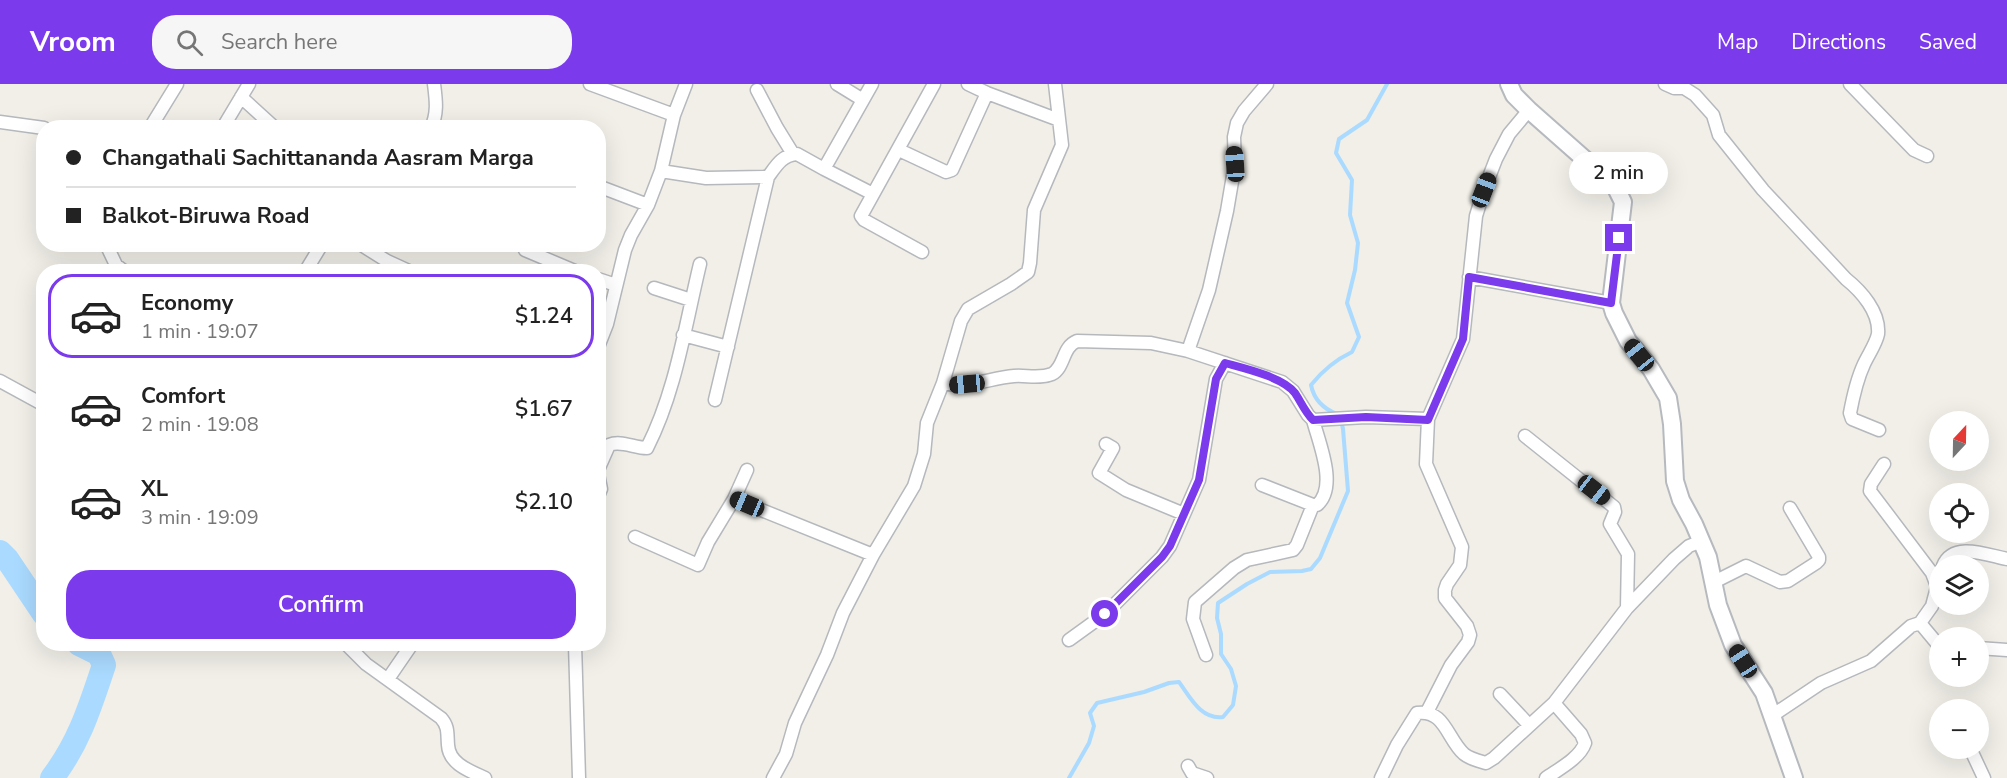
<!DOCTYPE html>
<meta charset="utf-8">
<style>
body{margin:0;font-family:"Nunito Sans",sans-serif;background:#f6f6f6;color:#222;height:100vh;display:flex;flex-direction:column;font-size:22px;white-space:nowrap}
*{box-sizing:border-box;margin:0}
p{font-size:20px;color:#767676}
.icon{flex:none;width:33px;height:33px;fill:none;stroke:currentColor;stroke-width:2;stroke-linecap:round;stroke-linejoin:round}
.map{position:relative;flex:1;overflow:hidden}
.details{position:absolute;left:36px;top:180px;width:570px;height:387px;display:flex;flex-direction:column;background:#fff;border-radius:24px;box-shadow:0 6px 24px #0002}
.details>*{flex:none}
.hud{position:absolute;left:36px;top:36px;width:570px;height:132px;border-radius:24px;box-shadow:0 6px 24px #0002;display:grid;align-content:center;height:132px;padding:0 30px;background:#fff}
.needle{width:39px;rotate:22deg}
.fabs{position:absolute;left:1929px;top:327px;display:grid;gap:12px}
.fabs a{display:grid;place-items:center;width:60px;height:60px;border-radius:50%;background:#fff;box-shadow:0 6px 24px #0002;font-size:30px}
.end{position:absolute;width:27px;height:27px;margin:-14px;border:8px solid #7c3aed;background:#fff;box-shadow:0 0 0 3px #fff}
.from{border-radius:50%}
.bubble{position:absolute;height:42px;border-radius:21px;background:#fff;box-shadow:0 6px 24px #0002;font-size:20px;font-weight:600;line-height:42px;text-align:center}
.car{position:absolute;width:18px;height:36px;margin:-18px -9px;border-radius:8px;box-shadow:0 0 4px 2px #0007;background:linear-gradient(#222 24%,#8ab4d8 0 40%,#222 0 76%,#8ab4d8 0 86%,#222 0)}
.hud b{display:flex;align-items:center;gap:21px;height:57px;font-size:22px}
.hud b+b{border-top:2px solid #e0e0e0}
.hud i{width:15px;height:15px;background:#222}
ul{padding:10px 0 0;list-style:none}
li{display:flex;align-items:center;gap:18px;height:84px;margin:0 12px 9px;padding:0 18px;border:3px solid transparent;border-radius:24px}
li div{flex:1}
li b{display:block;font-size:22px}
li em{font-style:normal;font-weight:600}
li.active{border-color:#7c3aed}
li>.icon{width:54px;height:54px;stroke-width:1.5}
.action{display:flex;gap:12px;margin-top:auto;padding:12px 30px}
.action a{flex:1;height:69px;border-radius:24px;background:#7c3aed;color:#fff;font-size:24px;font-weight:600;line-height:69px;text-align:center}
header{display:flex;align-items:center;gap:36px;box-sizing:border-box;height:84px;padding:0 30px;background:#7c3aed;color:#fff}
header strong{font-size:28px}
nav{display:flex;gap:33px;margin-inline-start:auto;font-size:21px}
.search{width:420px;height:54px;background:#f6f6f6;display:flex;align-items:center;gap:15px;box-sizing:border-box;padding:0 21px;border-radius:24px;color:#767676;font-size:22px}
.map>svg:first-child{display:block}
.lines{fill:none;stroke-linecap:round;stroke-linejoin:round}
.stream{stroke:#aadaff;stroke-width:4}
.river{stroke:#aadaff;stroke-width:24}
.minor-casing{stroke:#b5b8bc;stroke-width:15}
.secondary-casing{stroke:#b6babf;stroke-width:20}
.minor{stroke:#fff;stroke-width:12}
.secondary{stroke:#fff;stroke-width:16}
.route{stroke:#7c3aed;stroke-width:8}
</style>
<header>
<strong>Vroom</strong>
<div class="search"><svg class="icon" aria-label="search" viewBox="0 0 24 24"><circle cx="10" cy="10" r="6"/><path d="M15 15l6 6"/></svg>Search here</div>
<nav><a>Map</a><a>Directions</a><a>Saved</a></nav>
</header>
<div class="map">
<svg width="2007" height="694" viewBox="0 0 2007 694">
<rect width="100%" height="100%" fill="#f1efe8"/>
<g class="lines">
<path class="stream" d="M 1337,330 C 1324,325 1314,316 1311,301 C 1323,286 1335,276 1352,268 L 1359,253 L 1347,219 L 1355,186 L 1358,159 L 1350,131 L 1352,96 L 1336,69 L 1339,55 L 1367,36 L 1387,0
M 1069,694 L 1089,659 L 1094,642 L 1090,629 L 1097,619 L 1144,608 L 1169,599 L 1179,598 C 1190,613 1201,636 1223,633 L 1233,621 L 1236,602 L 1231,585 L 1221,570 L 1221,550 L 1217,534 L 1218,519 L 1247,500 L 1270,488 L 1302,487 L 1311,485 L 1320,474 L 1348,407 L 1343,345 L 1341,336"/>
<path class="river" d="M 0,468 L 7,475 L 44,530
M 52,694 C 79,659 90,623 104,581 L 99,570 L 79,560"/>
<g class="minor-casing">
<path id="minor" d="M 590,0 L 674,31
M 837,0 L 863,16
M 872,0 L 824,85 L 873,110
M 968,0 L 987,9 L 1059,36
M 1665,0 L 1674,4 L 1684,4 L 1695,11 L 1713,31 L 1719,51 L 1763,106 L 1846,195 C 1861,207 1880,228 1878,250 C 1876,260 1868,271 1864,280 C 1857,295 1853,313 1850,329 L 1852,335 L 1879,346
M 1850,0 L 1914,66 L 1927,72
M 757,6 L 777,44 L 793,70
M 241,13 L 275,44
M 0,38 L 44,44
M 225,40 L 249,0
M 150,44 L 177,0
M 431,44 C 438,29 436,16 434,0
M 899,66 L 946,88 L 952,86 L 987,9
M 661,87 L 706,94 L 768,93
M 598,102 L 648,121
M 106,160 L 116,181 L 125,188
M 360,160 L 387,177 L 411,188
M 525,166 L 577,188
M 922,168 L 864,136 L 861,132 L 934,0
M 305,188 L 322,160
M 1469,193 L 1611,219
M 598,195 L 616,201
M 654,204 L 691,216
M 683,251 L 728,263
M 598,263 L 607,240 L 625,166 L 631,151 L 648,121 L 661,87 L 674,31 L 686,0
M 1188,267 L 1209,206 L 1227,127 L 1235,80 L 1234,53 L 1237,39 L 1244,27 L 1267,0
M 0,297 L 44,321
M 943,299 C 967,305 990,294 1014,292 C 1026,291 1040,295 1052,290 C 1065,283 1062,263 1077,257 L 1151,259 L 1188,267 L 1282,298 L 1293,307 L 1308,331 L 1313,336 L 1366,333 L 1428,335
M 715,316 L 768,93 C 776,82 782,71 797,70 L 824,85
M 1525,352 L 1614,423 L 1615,428 L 1610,440 L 1628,470 L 1627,524
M 1106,360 L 1113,364 L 1099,389 L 1126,406 L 1184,430
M 598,386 L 609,361 C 621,356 634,364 647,364 C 676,307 685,242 700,180
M 598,390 L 601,405 L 598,412
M 1262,401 L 1313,421 L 1317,421 C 1338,403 1319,359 1313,336
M 734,415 L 747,386
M 635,453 L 698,481 L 708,458 L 734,415 L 873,471
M 1943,482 C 1953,457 1987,471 2007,475
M 1712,499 L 1746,482 L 1780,498 L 1788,497 L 1816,479 L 1819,476 L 1819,473 L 1790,424
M 1920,539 L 1940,563
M 1069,556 L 1105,530 L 1162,473 L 1170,462 L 1199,396 L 1216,295 L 1225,279
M 346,560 L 366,580 L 441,634 C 449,643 447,650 448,661 C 449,680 470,687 485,694
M 575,560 L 579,694
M 1978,564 L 2007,566
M 1206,571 L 1193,535 L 1195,518 L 1234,484 L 1247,476 L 1293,466 L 1297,461 L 1313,421
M 388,595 L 412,560
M 1500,610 L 1529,641
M 1427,628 L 1451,581 L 1468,558 L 1470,551 L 1467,542 L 1445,514 L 1445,506 L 1447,500 L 1460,481 L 1462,463 L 1426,380 L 1428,335 L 1463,255 L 1476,132 L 1484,106 L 1496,75 L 1509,50 L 1529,26
M 1773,631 L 1821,599 L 1871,577 L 1911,542 L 1920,539 L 1932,522 L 1936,507 L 1937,502 L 1932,489 L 1870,407 L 1871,400 L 1884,380
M 1970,664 L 1984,694
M 1188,682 L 1192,689 L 1207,694
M 773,694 L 786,670 L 795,639 L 827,571 L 843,529 L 873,471 L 914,402 L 924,370 L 927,339 L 943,299 L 961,237 L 968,225 L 1011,200 L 1028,188 L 1030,179 L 1034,126 L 1062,61 L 1055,0
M 1381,694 L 1397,661 L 1417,629 C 1445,625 1447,655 1464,670 C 1470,675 1479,677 1486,679 L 1494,674 L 1554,619 L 1627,524 L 1674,475 L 1689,462 L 1702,457
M 1546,694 C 1559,685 1580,674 1585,659 L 1581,650 L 1554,619"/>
</g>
<g class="secondary-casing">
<path id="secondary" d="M 1509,0 L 1514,11 L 1529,26 L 1615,102 L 1623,118 L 1611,219 L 1614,229 L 1628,257 L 1651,285 L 1668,314 L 1672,340 L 1675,397 L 1681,416 L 1694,440 L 1708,473 L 1718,521 L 1733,561 L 1764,609 L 1794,694"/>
</g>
<use href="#minor" class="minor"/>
<use href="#secondary" class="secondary"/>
</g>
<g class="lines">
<path class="route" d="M 1105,530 L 1162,473 L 1170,462 L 1199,396 L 1216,295 L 1225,279 C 1243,284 1283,293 1295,309 C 1301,318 1305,328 1313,336 L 1366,333 L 1428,336 L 1463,255 L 1469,193 L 1611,219 L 1619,154"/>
</g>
</svg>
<div class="fabs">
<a><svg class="needle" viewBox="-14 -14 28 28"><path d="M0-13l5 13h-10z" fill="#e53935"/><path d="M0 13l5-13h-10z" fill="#767676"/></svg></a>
<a><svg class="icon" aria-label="locate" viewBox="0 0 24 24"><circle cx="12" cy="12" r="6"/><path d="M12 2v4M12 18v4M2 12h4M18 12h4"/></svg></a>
<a><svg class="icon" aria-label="layers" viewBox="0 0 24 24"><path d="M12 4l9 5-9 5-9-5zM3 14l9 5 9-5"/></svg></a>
<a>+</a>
<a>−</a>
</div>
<i class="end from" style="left:1105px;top:530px"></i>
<i class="end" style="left:1619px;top:154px"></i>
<div class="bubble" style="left:1569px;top:68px;width:99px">2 min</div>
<i class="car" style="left:1235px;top:80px;rotate:356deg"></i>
<i class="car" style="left:1484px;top:106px;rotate:21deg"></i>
<i class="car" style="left:1639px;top:271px;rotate:321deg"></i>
<i class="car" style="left:967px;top:300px;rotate:265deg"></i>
<i class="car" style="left:1594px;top:406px;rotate:128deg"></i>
<i class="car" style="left:747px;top:420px;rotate:293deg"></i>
<i class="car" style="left:1743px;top:577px;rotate:327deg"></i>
<div class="hud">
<b><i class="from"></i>Changathali Sachittananda Aasram Marga</b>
<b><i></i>Balkot-Biruwa Road</b>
</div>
<section class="details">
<ul>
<li class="active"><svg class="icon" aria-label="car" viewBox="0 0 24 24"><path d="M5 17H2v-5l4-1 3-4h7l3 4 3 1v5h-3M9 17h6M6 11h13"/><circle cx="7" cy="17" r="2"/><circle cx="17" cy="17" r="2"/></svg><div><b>Economy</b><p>1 min · 19:07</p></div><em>$1.24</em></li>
<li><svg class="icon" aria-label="car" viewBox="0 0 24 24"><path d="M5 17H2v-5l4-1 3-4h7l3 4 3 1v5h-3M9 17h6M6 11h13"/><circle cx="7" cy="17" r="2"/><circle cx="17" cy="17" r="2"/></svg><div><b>Comfort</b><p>2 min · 19:08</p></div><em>$1.67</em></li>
<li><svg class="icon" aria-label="car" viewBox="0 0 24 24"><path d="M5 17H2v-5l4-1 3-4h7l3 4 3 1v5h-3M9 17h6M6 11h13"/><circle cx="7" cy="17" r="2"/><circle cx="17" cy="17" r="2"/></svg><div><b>XL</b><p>3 min · 19:09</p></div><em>$2.10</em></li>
</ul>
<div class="action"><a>Confirm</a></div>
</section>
</div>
